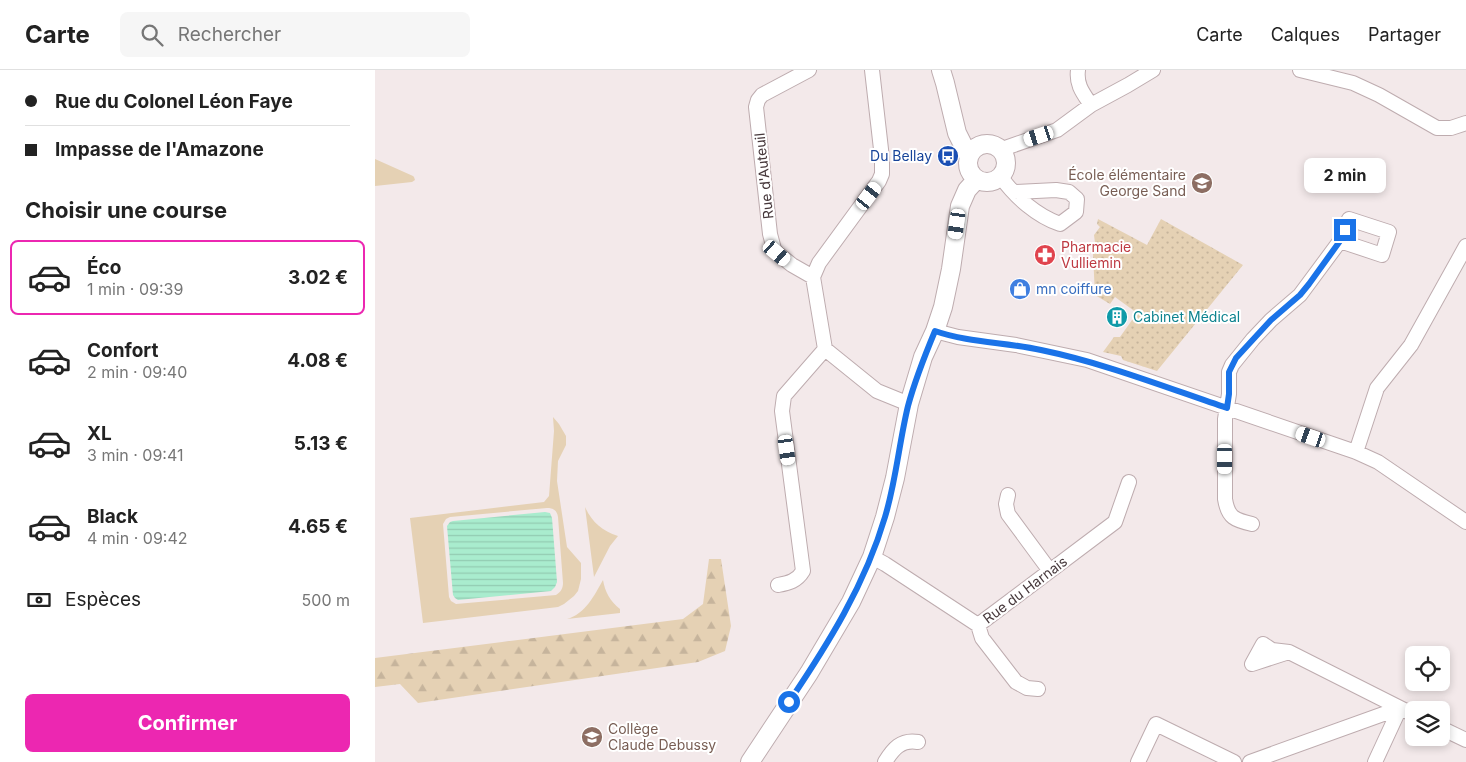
<!DOCTYPE html>
<html lang="fr">
<meta charset="utf-8">
<style>
body{margin:0;font-family:Inter,sans-serif;background:#f6f6f6;color:#222;height:100vh;display:flex;flex-direction:column;font-size:19px;white-space:nowrap}
*{box-sizing:border-box;margin:0}
p{font-size:16px;color:#767676}
.icon{flex:none;width:28px;height:28px;fill:none;stroke:currentColor;stroke-width:2;stroke-linecap:round;stroke-linejoin:round}
.map{position:relative;flex:1;overflow:hidden}
.drawer{display:flex;flex-direction:column;background:#fff;width:375px}
.drawer>*{flex:none}
.top-card{display:grid;align-content:center;height:110px;padding:0 25px;background:#fff}
.controls{position:absolute;left:1030px;top:576px;display:grid;gap:10px}
.controls a{display:grid;place-items:center;width:45px;height:45px;border-radius:8px;background:#fff;box-shadow:0 2px 8px #0003;font-size:25px}
.end{position:absolute;width:22px;height:22px;margin:-11px;border:6px solid #1a73e8;background:#fff;box-shadow:0 0 0 2px #fff}
.from{border-radius:50%}
.bubble{position:absolute;height:35px;border-radius:8px;background:#fff;box-shadow:0 2px 8px #0003;font-size:16px;font-weight:700;line-height:35px;text-align:center}
.car{position:absolute;width:15px;height:30px;margin:-15px -8px;border-radius:6px;box-shadow:0 0 4px 1px #0007;background:linear-gradient(#fff 24%,#345 0 40%,#fff 0 76%,#345 0 86%,#fff 0)}
.top-card b{display:flex;align-items:center;gap:18px;height:48px;font-size:19px}
.top-card b+b{border-top:1px solid #e0e0e0}
.top-card i{width:12px;height:12px;background:#222}
ul{padding:0;list-style:none}
li{display:flex;align-items:center;gap:15px;height:75px;margin:0 10px 8px;padding:0 15px;border:2px solid transparent;border-radius:8px}
li div{flex:1}
li b{display:block;font-size:19px}
li em{font-style:normal;font-weight:700}
li.selected{border-color:#ec27b1}
li>.icon{width:45px;height:45px;stroke-width:1.5}
h2{padding:0 25px;font-size:22px;line-height:60px}
.pay{display:flex;align-items:center;gap:12px;height:55px;padding:0 25px;font-size:19px}
.pay p{margin-inline-start:auto}
.cta{display:flex;gap:10px;margin-top:auto;padding:10px 25px}
.cta a{flex:1;height:58px;border-radius:8px;background:#ec27b1;color:#fff;font-size:20px;font-weight:700;line-height:58px;text-align:center}
header{display:flex;align-items:center;gap:30px;box-sizing:border-box;height:70px;padding:0 25px;background:#fff;border-bottom:1px solid #e0e0e0}
header strong{font-size:24px}
nav{display:flex;gap:28px;margin-inline-start:auto;font-size:18px}
.search{width:350px;height:45px;background:#f6f6f6;display:flex;align-items:center;gap:12px;box-sizing:border-box;padding:0 18px;border-radius:8px;color:#767676;font-size:19px}
main{display:flex;flex:1;min-height:0}
.map>svg:first-child{display:block}
.grass{fill:#e5d1b4;fill-rule:evenodd}
.forest{fill:url(#forest-firs)}
.park{fill:url(#park-dots)}
.water{fill:url(#water-rules)}
.lines{fill:none;stroke-linecap:round;stroke-linejoin:round}
.minor-casing{stroke:#beacaf;stroke-width:16}
.tertiary-casing{stroke:#beacaf;stroke-width:20}
.minor{stroke:#fff;stroke-width:14}
.tertiary{stroke:#fff;stroke-width:18}
.route{stroke:#1a73e8;stroke-width:6}
.labels{text-anchor:middle;stroke-width:4;stroke-linejoin:round;paint-order:stroke}
.transit-label{font-size:14px;fill:#164399;stroke:#fff;text-anchor:end}
.education-label{font-size:14px;fill:#785e54;stroke:#fff;text-anchor:end}
.street-label{font-size:14px;fill:#46383b;stroke:#fff}
.health-label{font-size:14px;fill:#be3a42;stroke:#fff;text-anchor:start}
.shop-label{font-size:14px;fill:#366cbe;stroke:#fff;text-anchor:start}
.culture-label{font-size:14px;fill:#0d838f;stroke:#fff;text-anchor:start}
</style>
<header>
<strong>Carte</strong>
<div class="search"><svg class="icon" aria-label="search" viewBox="0 0 24 24"><circle cx="10" cy="10" r="6"/><path d="M15 15l6 6"/></svg>Rechercher</div>
<nav><a>Carte</a><a>Calques</a><a>Partager</a></nav>
</header>
<main>
<section class="drawer">
<div class="top-card">
<b><i class="from"></i>Rue du Colonel Léon Faye</b>
<b><i></i>Impasse de l'Amazone</b>
</div>
<h2>Choisir une course</h2>
<ul>
<li class="selected"><svg class="icon" aria-label="car" viewBox="0 0 24 24"><path d="M5 17H2v-5l4-1 3-4h7l3 4 3 1v5h-3M9 17h6M6 11h13"/><circle cx="7" cy="17" r="2"/><circle cx="17" cy="17" r="2"/></svg><div><b>Éco</b><p>1 min · 09:39</p></div><em>3.02 €</em></li>
<li><svg class="icon" aria-label="car" viewBox="0 0 24 24"><path d="M5 17H2v-5l4-1 3-4h7l3 4 3 1v5h-3M9 17h6M6 11h13"/><circle cx="7" cy="17" r="2"/><circle cx="17" cy="17" r="2"/></svg><div><b>Confort</b><p>2 min · 09:40</p></div><em>4.08 €</em></li>
<li><svg class="icon" aria-label="car" viewBox="0 0 24 24"><path d="M5 17H2v-5l4-1 3-4h7l3 4 3 1v5h-3M9 17h6M6 11h13"/><circle cx="7" cy="17" r="2"/><circle cx="17" cy="17" r="2"/></svg><div><b>XL</b><p>3 min · 09:41</p></div><em>5.13 €</em></li>
<li><svg class="icon" aria-label="car" viewBox="0 0 24 24"><path d="M5 17H2v-5l4-1 3-4h7l3 4 3 1v5h-3M9 17h6M6 11h13"/><circle cx="7" cy="17" r="2"/><circle cx="17" cy="17" r="2"/></svg><div><b>Black</b><p>4 min · 09:42</p></div><em>4.65 €</em></li>
</ul>
<div class="pay"><svg class="icon" aria-label="cash" viewBox="0 0 24 24"><path d="M3 7h18v10H3z"/><circle cx="12" cy="12" r="2"/></svg>Espèces<p>500 m</p></div>
<div class="cta"><a>Confirmer</a></div>
</section>
<div class="map">
<svg width="1091" height="692" viewBox="0 0 1091 692">
<defs>
<pattern id="forest-firs" width="22" height="20" patternUnits="userSpaceOnUse" patternTransform="scale(1.25)"><rect width="22" height="20" fill="#e5d1b4"/><path d="M5 1l3.5 6h-7zM16 11l3.5 6h-7z" fill="#c6b49c"/></pattern>
<pattern id="park-dots" width="8" height="8" patternUnits="userSpaceOnUse" patternTransform="scale(1.25)"><rect width="8" height="8" fill="#e5d1b4"/><path d="M2 2h.1M6 6h.1" fill="none" stroke="#c6b49c" stroke-width="1.8" stroke-linecap="round"/></pattern>
<pattern id="water-rules" width="6" height="5" patternUnits="userSpaceOnUse" patternTransform="scale(1.25)"><rect width="6" height="5" fill="#a9ecce"/><path d="M0 2.5h6" fill="none" stroke="#93cbb2"/></pattern>
</defs>
<rect width="100%" height="100%" fill="#f3e9ea"/>
<path class="grass" d="M 0,89 L 38,106 L 39,107 L 40,110 L 37,112 L 0,116 Z
M 178,347 L 184,354 L 191,366 L 191,375 L 183,391 L 182,411 L 192,477 L 206,493 L 206,509 L 203,521 L 199,526 L 189,534 L 183,537 L 48,553 L 35,448 L 169,432 L 174,426 L 179,361 ZM 172,438 C 178,438 182,440 183,447 L 188,513 C 188,518 186,522 181,525 L 81,534 L 76,531 L 74,527 L 68,454 L 71,449 L 75,447 Z
M 210,437 C 217,452 227,461 243,466 L 235,476 L 219,507 Z
M 228,510 C 230,522 235,531 245,539 L 245,543 L 192,549 C 210,544 219,526 228,510 Z"/>
<path class="forest" d="M 334,489 L 346,489 L 356,556 L 350,581 L 323,592 L 43,633 L 25,614 L 0,617 L 0,588 L 308,549 L 328,534 Z"/>
<path class="park" d="M 723,149 L 772,175 L 786,149 L 868,195 L 782,301 L 748,290 L 746,286 L 728,282 L 739,267 L 745,267 L 762,243 L 740,227 L 735,234 L 720,225 L 718,184 L 720,173 L 719,165 L 725,157 L 722,154 Z"/>
<path class="water" d="M 170,442 L 175,443 L 177,448 L 182,512 L 180,517 L 176,521 L 83,530 L 80,528 L 78,525 L 72,456 L 75,452 L 78,451 Z"/>
<g class="lines">
<g class="minor-casing">
<path id="minor" d="M 434,0 L 387,25 L 383,30 L 381,37 L 395,164 L 399,179 L 402,183 L 417,195 L 438,207 L 450,279
M 703,0 C 701,15 708,23 716,35
M 925,0 L 978,13 L 1004,25 L 1062,58 L 1076,58 L 1091,53
M 627,79 L 682,60 L 716,35 L 753,15 L 778,0
M 626,107 C 640,127 662,146 685,154 L 701,142 L 702,129 L 694,122 L 681,120 L 639,122
M 438,207 L 444,193 L 504,111 L 507,104 L 507,88 L 497,0
M 560,261 L 583,267 L 641,275 L 712,290 L 981,382 L 1003,392 L 1091,452
M 450,279 L 502,321 L 534,334
M 981,382 L 1002,318 L 1036,275 L 1091,176
M 633,425 L 631,434 L 633,444 L 675,501
M 877,454 C 860,450 853,448 850,429 L 850,349 L 854,324 L 854,302 L 857,295 L 878,269 L 896,250 L 925,225 L 965,171 L 1007,185 L 1014,162 L 974,149 L 965,171
M 497,487 L 510,494 L 603,555 L 740,452 L 754,412
M 403,515 C 414,513 422,511 428,501 L 407,341 L 409,326 L 450,279
M 603,555 L 607,568 L 641,612 L 652,618 L 663,619
M 914,582 L 877,594 L 888,574 L 897,580 L 914,582 L 1039,645
M 1066,658 L 1091,670
M 510,692 C 518,679 526,669 543,672
M 763,692 L 781,654 L 859,692
M 875,692 L 1025,638
M 1000,692 L 1025,638"/>
</g>
<g class="tertiary-casing">
<path id="tertiary" d="M 566,0 L 570,13 L 582,63 L 594,87
M593 93a19 19 0 1 1 38 0a19 19 0 1 1-38 0Z
M 375,692 L 434,603 L 476,532 L 497,487 L 510,447 L 520,408 L 534,334 L 548,287 L 560,261 L 568,237 L 576,199 L 585,136 L 592,120 L 602,109"/>
</g>
<use href="#minor" class="minor"/>
<use href="#tertiary" class="tertiary"/>
</g>
<g class="lines">
<path class="route" d="M 414,632 C 453,574 490,515 510,447 C 521,411 524,373 533,336 C 540,310 550,285 560,261 C 594,273 631,272 666,280 C 729,293 790,317 852,338 L 854,324 L 854,302 L 861,288 L 896,250 L 925,225 L 934,214 L 965,171 L 970,160"/>
</g>
<defs>
<g id="bus-disc" transform="scale(1.125)"><circle r="9.5" fill="#1a4fb4" stroke="#fff"/><path d="M-5-6H5V4H4V6H2V4H-2V6H-4V4H-5ZM-3.5-4V0h7V-4ZM-3.5 1.2v1.5H-2V1.2ZM2 1.2v1.5H3.5V1.2Z" fill="#fff"/></g>
<g id="school-disc" transform="scale(1.125)"><circle r="9.5" fill="#8d6e63" stroke="#fff"/><path d="M0-5L7-2L0 1L-7-2ZM-4 1L0 2.5L4 1V4Q0 6-4 4Z" fill="#fff"/></g>
<g id="pharmacy-disc" transform="scale(1.125)"><circle r="9.5" fill="#e0444e" stroke="#fff"/><path d="M-2-6h4v4h4v4h-4v4h-4v-4h-4v-4h4Z" fill="#fff"/></g>
<g id="shop-disc" transform="scale(1.125)"><circle r="9.5" fill="#3f7fe0" stroke="#fff"/><path d="M-5-2.5h2.3a2.7 3.5 0 0 1 5.4 0H5L5.5 6h-11ZM-1.5-2.5h3a1.5 2.3 0 0 0-3 0Z" fill="#fff"/></g>
<g id="building-disc" transform="scale(1.125)"><circle r="9.5" fill="#0f9aa8" stroke="#fff"/><path d="M-4-6H4V6H1V3H-1V6H-4ZM-2.5-4.3h1.7v1.8h-1.7ZM.8-4.3h1.7v1.8H.8ZM-2.5-1h1.7V.8h-1.7ZM.8-1h1.7V.8H.8Z" fill="#fff"/></g>
</defs>
<g fill-rule="evenodd">
<use href="#bus-disc" x="573" y="86"/>
<use href="#school-disc" x="827" y="113"/>
<use href="#pharmacy-disc" x="670" y="185"/>
<use href="#shop-disc" x="645" y="219"/>
<use href="#building-disc" x="742" y="247"/>
<use href="#school-disc" x="217" y="667"/>
</g>
<g class="labels">
<g class="transit-label">
<text x="557" y="91">Du Bellay</text>
</g>
<g class="education-label">
<text x="811" y="110">École élémentaire<tspan x="811" dy="16">George Sand</tspan></text>
<text x="233" y="664" text-anchor="start">Collège<tspan x="233" dy="16">Claude Debussy</tspan></text>
</g>
<g class="street-label">
<text transform="translate(389 106) rotate(-96)" y="5">Rue d'Auteuil</text>
<text transform="translate(650 520) rotate(-37)" y="5">Rue du Harnais</text>
</g>
<g class="health-label">
<text x="686" y="182">Pharmacie<tspan x="686" dy="16">Vulliemin</tspan></text>
</g>
<g class="shop-label">
<text x="661" y="224">mn coiffure</text>
</g>
<g class="culture-label">
<text x="758" y="252">Cabinet Médical</text>
</g>
</g>
</svg>
<div class="controls">
<a><svg class="icon" aria-label="locate" viewBox="0 0 24 24"><circle cx="12" cy="12" r="6"/><path d="M12 2v4M12 18v4M2 12h4M18 12h4"/></svg></a>
<a><svg class="icon" aria-label="layers" viewBox="0 0 24 24"><path d="M12 4l9 5-9 5-9-5zM3 14l9 5 9-5"/></svg></a>
</div>
<i class="end from" style="left:414px;top:632px"></i>
<i class="end" style="left:970px;top:160px"></i>
<div class="bubble" style="left:929px;top:88px;width:82px">2 min</div>
<i class="car" style="left:664px;top:66px;rotate:252deg"></i>
<i class="car" style="left:494px;top:126px;rotate:37deg"></i>
<i class="car" style="left:582px;top:154px;rotate:188deg"></i>
<i class="car" style="left:402px;top:183px;rotate:131deg"></i>
<i class="car" style="left:936px;top:367px;rotate:289deg"></i>
<i class="car" style="left:412px;top:380px;rotate:172deg"></i>
<i class="car" style="left:850px;top:389px;rotate:180deg"></i>
</div>
</main>
